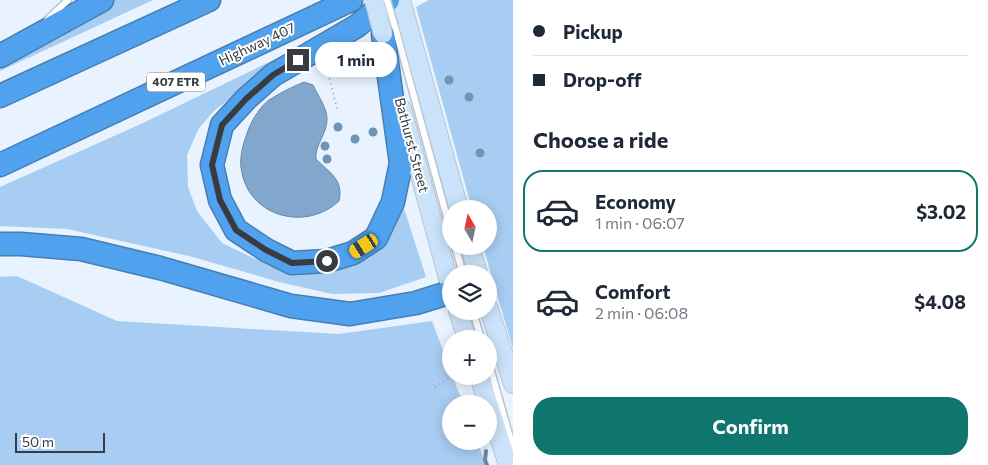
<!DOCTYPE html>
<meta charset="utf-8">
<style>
body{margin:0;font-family:Commissioner,sans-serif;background:#f2f2f3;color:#1f2937;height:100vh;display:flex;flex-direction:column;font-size:19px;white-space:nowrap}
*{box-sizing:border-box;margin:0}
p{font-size:16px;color:#747a83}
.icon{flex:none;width:28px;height:28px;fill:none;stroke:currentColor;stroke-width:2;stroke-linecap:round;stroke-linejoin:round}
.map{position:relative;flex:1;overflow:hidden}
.drawer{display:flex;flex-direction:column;background:#fff;width:475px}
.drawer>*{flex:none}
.banner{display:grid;align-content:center;height:110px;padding:0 20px;background:#fff}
.needle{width:32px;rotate:351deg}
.fabs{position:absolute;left:442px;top:200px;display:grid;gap:10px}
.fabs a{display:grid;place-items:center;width:55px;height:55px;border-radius:50%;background:#fff;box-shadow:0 2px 12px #0003;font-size:25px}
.scale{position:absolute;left:15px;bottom:12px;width:90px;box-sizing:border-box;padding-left:5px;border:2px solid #383c41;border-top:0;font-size:14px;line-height:18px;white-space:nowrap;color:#383c41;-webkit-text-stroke:4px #fff;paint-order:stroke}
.end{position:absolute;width:22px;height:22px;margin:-11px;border:6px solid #383c41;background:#fff;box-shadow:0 0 0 2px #fff}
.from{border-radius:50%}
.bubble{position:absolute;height:35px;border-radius:18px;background:#fff;box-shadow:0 2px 12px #0003;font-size:16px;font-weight:700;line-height:35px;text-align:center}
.car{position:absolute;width:15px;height:30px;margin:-15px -8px;border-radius:6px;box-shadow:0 0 4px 1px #0007;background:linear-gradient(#f5c518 24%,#345 0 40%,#f5c518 0 76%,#345 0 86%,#f5c518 0)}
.banner b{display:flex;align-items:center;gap:18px;height:48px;font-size:19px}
.banner b+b{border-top:1px solid #e0e1e3}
.banner i{width:12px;height:12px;background:#1f2937}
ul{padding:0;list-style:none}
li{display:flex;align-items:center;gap:15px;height:82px;margin:0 10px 8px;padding:0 10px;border:2px solid transparent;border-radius:20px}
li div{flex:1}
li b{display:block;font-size:19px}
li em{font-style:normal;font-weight:700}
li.selected{border-color:#0f766e}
li>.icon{width:45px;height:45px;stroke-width:1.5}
h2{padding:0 20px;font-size:22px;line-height:60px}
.action{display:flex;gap:10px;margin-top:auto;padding:10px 20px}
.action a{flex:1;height:58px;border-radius:20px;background:#0f766e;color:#fff;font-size:20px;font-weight:700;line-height:58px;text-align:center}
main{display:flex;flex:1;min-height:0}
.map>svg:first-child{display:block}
.green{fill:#a8cdf2}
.water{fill:#81a7cc;stroke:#6b87a2}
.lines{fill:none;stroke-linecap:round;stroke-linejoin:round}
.stream{stroke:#6b87a2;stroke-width:4}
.service-casing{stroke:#b9c4cf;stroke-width:9}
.secondary-casing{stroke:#b9c4cf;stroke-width:20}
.motorway-casing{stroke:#487eb1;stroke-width:25}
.path{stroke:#9ca3ac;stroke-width:2;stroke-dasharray:1 4;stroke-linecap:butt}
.service{stroke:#fff;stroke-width:6}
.secondary{stroke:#cae3fa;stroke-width:18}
.motorway{stroke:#50a2ee;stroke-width:22}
.service-bridge-casing{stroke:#b9c4cf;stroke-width:9;stroke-linecap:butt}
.secondary-bridge-casing{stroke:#b9c4cf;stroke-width:20;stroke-linecap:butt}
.service-bridge{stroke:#fff;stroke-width:6}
.secondary-bridge{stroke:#cae3fa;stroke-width:18}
.tree{fill:#6f94b4}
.route{stroke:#383c41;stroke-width:6}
.labels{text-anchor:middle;stroke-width:4;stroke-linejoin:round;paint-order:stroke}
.shield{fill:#fff;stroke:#74767a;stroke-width:1}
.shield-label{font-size:12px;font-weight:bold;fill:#383c41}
.street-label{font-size:14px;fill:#383c41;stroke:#fff}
</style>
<main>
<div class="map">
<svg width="513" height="465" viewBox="0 0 513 465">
<rect width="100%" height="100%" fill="#e8f3ff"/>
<path class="green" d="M 114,0 L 153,0 L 0,71 L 0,62 Z
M 429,0 L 513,0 L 513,349 L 483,246 L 489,246 L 489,209 L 472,209 L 416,7 Z
M 292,51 L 215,110 L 199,128 L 187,155 L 188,187 L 197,211 L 222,243 L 272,267 L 332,269 L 402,202 L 426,277 L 379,293 L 332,294 L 279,282 L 193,257 L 67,229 L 0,226 L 0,187 L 143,123 Z
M 17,276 L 117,321 L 339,334 L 432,321 L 463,404 L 451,404 L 451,441 L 477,441 L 486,465 L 0,465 L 0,277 Z"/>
<path class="water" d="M 304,82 L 313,85 C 317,94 327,108 327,118 C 328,133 314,146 316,159 C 330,173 344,180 339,201 C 307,231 251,218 242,173 C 238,158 244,141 249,128 C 253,118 261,106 269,100 C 280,93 292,87 304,82 Z"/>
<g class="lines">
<path class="stream" d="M 486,451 L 485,460 L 487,465"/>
<g class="service-casing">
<path id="service" d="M 47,20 L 68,0
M 395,27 L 451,232
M 455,246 L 463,274
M 473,311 L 481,339
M 489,364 L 513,448"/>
</g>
<g class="secondary-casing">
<path id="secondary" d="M 401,0 L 459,209
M 402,109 L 451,289
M 470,246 L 478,274
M 489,309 L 513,384
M 458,311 L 467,339
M 479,376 L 488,404
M 489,406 L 508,465"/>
</g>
<g class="motorway-casing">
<path id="motorway" d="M 383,34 L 401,163 L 393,202 L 376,238 L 353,253 L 327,261 L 292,263 L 266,250 L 236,230 L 220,200 L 212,165 L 222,125 L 246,99 L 273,75 L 357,26 L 388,0
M 0,56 L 102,0
M 0,96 L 209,0
M 0,165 L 351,0
M 0,244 L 21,244 L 81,249 L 160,268 L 291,306 L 350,314 L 416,303 L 451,292"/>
</g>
<path class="path" d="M 326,64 L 337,109
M 435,387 L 451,376"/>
<use href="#service" class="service"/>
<use href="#secondary" class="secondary"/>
<use href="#motorway" class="motorway"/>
<g class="service-bridge-casing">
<path id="service-bridge" d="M 387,0 L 395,27"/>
</g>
<g class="secondary-bridge-casing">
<path id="secondary-bridge" d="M 374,0 L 383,34"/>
</g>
<use href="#service-bridge" class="service-bridge"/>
<use href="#secondary-bridge" class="secondary-bridge"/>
</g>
<g class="tree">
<circle cx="449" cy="80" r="4.5"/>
<circle cx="469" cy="97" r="4.5"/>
<circle cx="338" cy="127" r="4.5"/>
<circle cx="373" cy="132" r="4.5"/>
<circle cx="355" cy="139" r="4.5"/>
<circle cx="325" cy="146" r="4.5"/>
<circle cx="480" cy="153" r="4.5"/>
<circle cx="327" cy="159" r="4.5"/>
</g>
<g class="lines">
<path class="route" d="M 298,60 L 273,75 L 246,99 L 222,125 L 212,165 L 220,200 L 236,230 L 266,250 L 292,263 L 327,261"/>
</g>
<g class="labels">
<rect class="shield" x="147" y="72.5" width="58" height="19" rx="4"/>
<g class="shield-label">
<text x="176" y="86">407 ETR</text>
</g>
<g class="street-label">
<text transform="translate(257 44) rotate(-25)" y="5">Highway 407</text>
<text transform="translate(412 145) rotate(75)" y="5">Bathurst Street</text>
</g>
</g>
</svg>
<div class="fabs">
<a><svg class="needle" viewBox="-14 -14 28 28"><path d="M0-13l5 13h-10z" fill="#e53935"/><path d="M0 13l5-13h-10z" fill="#747a83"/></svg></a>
<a><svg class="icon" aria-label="layers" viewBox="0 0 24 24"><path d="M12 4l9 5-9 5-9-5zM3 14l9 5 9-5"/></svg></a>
<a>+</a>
<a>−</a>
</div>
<div class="scale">50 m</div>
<i class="end from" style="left:327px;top:261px"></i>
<i class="end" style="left:298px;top:60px"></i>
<div class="bubble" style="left:315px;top:42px;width:82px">1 min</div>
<i class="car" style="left:364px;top:246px;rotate:237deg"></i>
</div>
<section class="drawer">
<div class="banner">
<b><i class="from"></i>Pickup</b>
<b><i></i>Drop-off</b>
</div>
<h2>Choose a ride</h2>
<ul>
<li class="selected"><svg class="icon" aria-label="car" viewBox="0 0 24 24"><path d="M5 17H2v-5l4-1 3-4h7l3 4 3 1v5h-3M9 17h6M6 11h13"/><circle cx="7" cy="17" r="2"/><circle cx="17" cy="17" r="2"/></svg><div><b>Economy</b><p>1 min · 06:07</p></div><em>$3.02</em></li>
<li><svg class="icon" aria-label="car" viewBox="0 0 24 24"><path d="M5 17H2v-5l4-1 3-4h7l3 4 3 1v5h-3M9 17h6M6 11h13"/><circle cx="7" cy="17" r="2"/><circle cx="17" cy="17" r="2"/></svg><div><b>Comfort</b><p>2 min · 06:08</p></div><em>$4.08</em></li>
</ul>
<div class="action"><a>Confirm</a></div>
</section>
</main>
